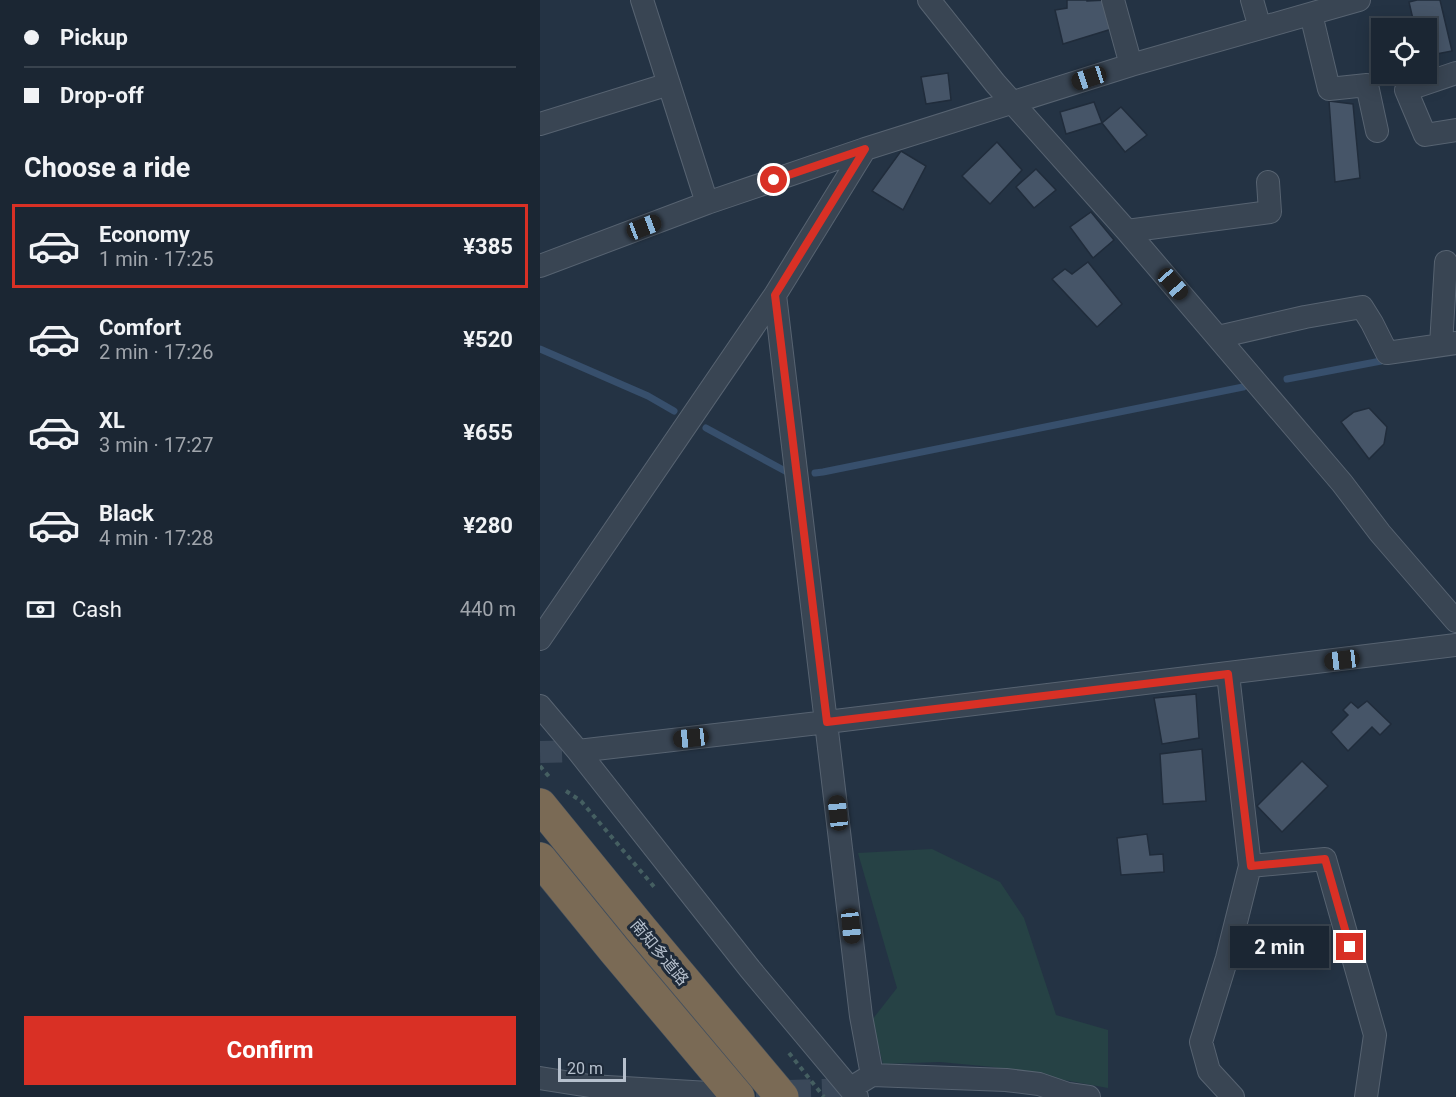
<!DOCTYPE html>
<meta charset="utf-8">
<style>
body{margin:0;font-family:Roboto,"Noto Sans JP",sans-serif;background:#28323f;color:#f1f3f6;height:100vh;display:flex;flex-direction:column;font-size:22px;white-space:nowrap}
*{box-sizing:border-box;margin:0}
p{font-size:20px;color:#a0a5ac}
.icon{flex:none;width:33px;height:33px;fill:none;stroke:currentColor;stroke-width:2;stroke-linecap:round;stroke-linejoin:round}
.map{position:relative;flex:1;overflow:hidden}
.sheet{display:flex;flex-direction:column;background:#1b2633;width:540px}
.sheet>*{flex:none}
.top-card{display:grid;align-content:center;height:132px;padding:0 24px;background:#1b2633}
.controls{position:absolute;left:831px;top:18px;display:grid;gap:12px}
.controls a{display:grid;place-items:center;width:66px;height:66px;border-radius:0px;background:#1b2633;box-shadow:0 3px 15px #0003,0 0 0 2px #39434e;font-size:30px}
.scale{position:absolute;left:18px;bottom:15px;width:68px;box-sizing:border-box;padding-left:6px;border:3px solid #b6c0cd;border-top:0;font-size:16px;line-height:21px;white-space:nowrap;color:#b6c0cd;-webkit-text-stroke:4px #1e2a39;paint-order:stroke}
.end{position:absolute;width:27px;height:27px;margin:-14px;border:8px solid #d93025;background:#fff;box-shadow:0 0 0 3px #fff}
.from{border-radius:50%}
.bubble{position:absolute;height:42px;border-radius:0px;background:#1b2633;box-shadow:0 3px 15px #0003,0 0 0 2px #39434e;font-size:20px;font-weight:700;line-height:42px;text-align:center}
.car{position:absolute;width:18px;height:36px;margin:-18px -9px;border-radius:8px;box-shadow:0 0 4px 2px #0007;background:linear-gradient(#222 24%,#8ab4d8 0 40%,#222 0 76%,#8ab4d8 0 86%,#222 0)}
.top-card b{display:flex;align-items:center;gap:21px;height:57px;font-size:22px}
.top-card b+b{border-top:2px solid #39434e}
.top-card i{width:15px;height:15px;background:#f1f3f6}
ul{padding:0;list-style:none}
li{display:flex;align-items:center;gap:18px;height:84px;margin:0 12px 9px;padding:0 12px;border:3px solid transparent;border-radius:0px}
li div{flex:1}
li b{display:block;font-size:22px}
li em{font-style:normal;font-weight:700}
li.on{border-color:#d93025}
li>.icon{width:54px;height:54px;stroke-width:1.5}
h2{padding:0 24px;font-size:27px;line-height:72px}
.pay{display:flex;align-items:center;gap:15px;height:66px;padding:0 24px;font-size:22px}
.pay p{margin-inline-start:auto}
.button{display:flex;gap:12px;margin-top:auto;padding:12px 24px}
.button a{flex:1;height:69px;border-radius:0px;background:#d93025;color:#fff;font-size:24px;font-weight:700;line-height:69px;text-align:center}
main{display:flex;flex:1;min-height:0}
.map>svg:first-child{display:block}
.green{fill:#264245}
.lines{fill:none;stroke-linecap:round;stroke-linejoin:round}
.stream{stroke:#374f6c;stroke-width:7}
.building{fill:#465568;stroke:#202c3b;stroke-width:1.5}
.minor-tunnel{stroke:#3a4859;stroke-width:22;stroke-dasharray:22 11;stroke-linecap:butt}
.minor-casing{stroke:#576371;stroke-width:24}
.highway-casing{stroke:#44505e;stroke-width:34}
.path{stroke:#455f61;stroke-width:4;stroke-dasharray:4.5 4.5;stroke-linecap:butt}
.minor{stroke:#394553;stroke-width:22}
.highway{stroke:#7a6a55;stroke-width:33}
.route{stroke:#d93025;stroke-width:8}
.labels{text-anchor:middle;stroke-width:6;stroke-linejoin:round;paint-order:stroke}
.street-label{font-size:16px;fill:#b6c0cd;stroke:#1e2a39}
</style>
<main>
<section class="sheet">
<div class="top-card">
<b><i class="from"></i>Pickup</b>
<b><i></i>Drop-off</b>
</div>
<h2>Choose a ride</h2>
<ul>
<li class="on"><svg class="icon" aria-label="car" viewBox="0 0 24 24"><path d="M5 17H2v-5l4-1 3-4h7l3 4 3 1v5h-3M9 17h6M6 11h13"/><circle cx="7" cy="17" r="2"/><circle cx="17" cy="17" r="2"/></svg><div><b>Economy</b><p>1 min · 17:25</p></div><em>¥385</em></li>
<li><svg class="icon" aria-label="car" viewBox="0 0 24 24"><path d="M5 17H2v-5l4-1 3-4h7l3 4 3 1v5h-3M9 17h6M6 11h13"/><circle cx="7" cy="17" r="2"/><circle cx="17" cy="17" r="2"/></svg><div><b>Comfort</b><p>2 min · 17:26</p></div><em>¥520</em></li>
<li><svg class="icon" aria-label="car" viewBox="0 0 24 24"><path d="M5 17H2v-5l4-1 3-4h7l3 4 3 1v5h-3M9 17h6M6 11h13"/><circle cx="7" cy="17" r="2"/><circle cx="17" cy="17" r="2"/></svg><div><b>XL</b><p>3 min · 17:27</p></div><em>¥655</em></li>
<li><svg class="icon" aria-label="car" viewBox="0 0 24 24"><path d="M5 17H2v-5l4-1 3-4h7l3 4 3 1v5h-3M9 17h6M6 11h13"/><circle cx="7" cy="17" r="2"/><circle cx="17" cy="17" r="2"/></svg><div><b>Black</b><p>4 min · 17:28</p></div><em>¥280</em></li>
</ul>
<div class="pay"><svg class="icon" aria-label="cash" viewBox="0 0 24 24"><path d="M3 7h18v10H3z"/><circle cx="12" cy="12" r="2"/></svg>Cash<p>440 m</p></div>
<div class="button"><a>Confirm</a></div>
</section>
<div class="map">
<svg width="916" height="1097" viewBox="0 0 916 1097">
<rect width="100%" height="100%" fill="#243344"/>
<path class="green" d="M 392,849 L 460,882 L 484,918 L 516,1015 L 568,1030 L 568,1088 L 453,1067 L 400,1062 L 343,1064 L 332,1020 L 357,988 L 318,853 Z"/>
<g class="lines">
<path class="stream" d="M 0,349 L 108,396 L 134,411
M 747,379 L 841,361
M 166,428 L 247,472
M 275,473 L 283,472 L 703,387"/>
</g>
<path class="building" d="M 527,0 L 547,0 L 547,1 L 568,0 L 575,28 L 523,44 L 515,10 L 527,8 Z
M 877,0 L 900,0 L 912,51 L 886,56 L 886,28 L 875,28 L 869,2 Z
M 408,73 L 411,100 L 386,104 L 381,77 Z
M 789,101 L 813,104 L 820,178 L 795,182 Z
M 554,102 L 562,123 L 526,134 L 520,112 Z
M 581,107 L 607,135 L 585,152 L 562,123 Z
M 457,142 L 482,170 L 450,204 L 422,176 Z
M 361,151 L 386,166 L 363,210 L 332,191 Z
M 496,169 L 516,190 L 494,208 L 476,187 Z
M 551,212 L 574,240 L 553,258 L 530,227 Z
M 548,262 L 582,304 L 557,327 L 512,279 L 525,269 L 532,274 Z
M 829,408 L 847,427 L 844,444 L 829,459 L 801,422 L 814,412 Z
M 656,694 L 659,738 L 622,744 L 614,698 Z
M 827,701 L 851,724 L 840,735 L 832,727 L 808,751 L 791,732 L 808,715 L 803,710 L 811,702 L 818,708 Z
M 662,749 L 666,801 L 623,804 L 620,754 Z
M 762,761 L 788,786 L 742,832 L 717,806 Z
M 607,834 L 610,855 L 623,854 L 624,872 L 581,875 L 577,838 Z"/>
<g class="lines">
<path class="minor-tunnel" d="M 0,752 L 38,751
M 183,1093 L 310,1089"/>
<g class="minor-casing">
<path id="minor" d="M 102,0 L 167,203
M 389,0 L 455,83 L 587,231 L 802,483 L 840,533 L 916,621
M 573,0 L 591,65
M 712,0 L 720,28
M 771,14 L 789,89 L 827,85 L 837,131
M 916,73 L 866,90 L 885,135 L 916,130
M 0,124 L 129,84
M 587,231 L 730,212 L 728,182
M 0,266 L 167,203 L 325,149 L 591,65 L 819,0
M 235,295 L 321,1016 L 332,1075
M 678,337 L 765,317 L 822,307 L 832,323 L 847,353 L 916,343
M 901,345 L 906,262
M 0,639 L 235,295 L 325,149
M 688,674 L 710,866 L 687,958 L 661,1042 L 669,1071 L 693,1097
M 0,706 L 38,751 L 210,969 L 317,1097
M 38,751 L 287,722 L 916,645
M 710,866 L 785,859 L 835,1035 L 826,1097
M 0,1078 L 50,1086 L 169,1093
M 319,1083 L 332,1075 L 466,1080 L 499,1084 L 528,1094 L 549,1097"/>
</g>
<g class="highway-casing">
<path id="highway" d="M 0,805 L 101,929 L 242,1097
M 0,859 L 75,951 L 198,1097"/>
</g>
<path class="path" d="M 0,766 L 11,779
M 26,791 L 41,801 L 116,889
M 249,1053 L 284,1097"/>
<use href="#minor" class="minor"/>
<use href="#highway" class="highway"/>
</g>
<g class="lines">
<path class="route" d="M 234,180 L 325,149 L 235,295 L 287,722 L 688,674 L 711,866 L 785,859 L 810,947"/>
</g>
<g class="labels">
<g class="street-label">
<text transform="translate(120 952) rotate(50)" y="6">南知多道路</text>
</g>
</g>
</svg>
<div class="controls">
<a><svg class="icon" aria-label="locate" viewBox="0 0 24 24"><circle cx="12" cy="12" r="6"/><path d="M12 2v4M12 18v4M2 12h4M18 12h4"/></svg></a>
</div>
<div class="scale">20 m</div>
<i class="end from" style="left:234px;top:180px"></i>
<i class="end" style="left:810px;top:947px"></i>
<div class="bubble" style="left:690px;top:926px;width:99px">2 min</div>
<i class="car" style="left:549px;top:78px;rotate:252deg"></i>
<i class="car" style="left:104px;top:227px;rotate:69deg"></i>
<i class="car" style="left:633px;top:284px;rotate:139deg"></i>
<i class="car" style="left:802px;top:660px;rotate:263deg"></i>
<i class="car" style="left:151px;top:738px;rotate:264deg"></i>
<i class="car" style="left:298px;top:813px;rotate:354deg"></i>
<i class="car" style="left:311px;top:926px;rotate:174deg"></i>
</div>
</main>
